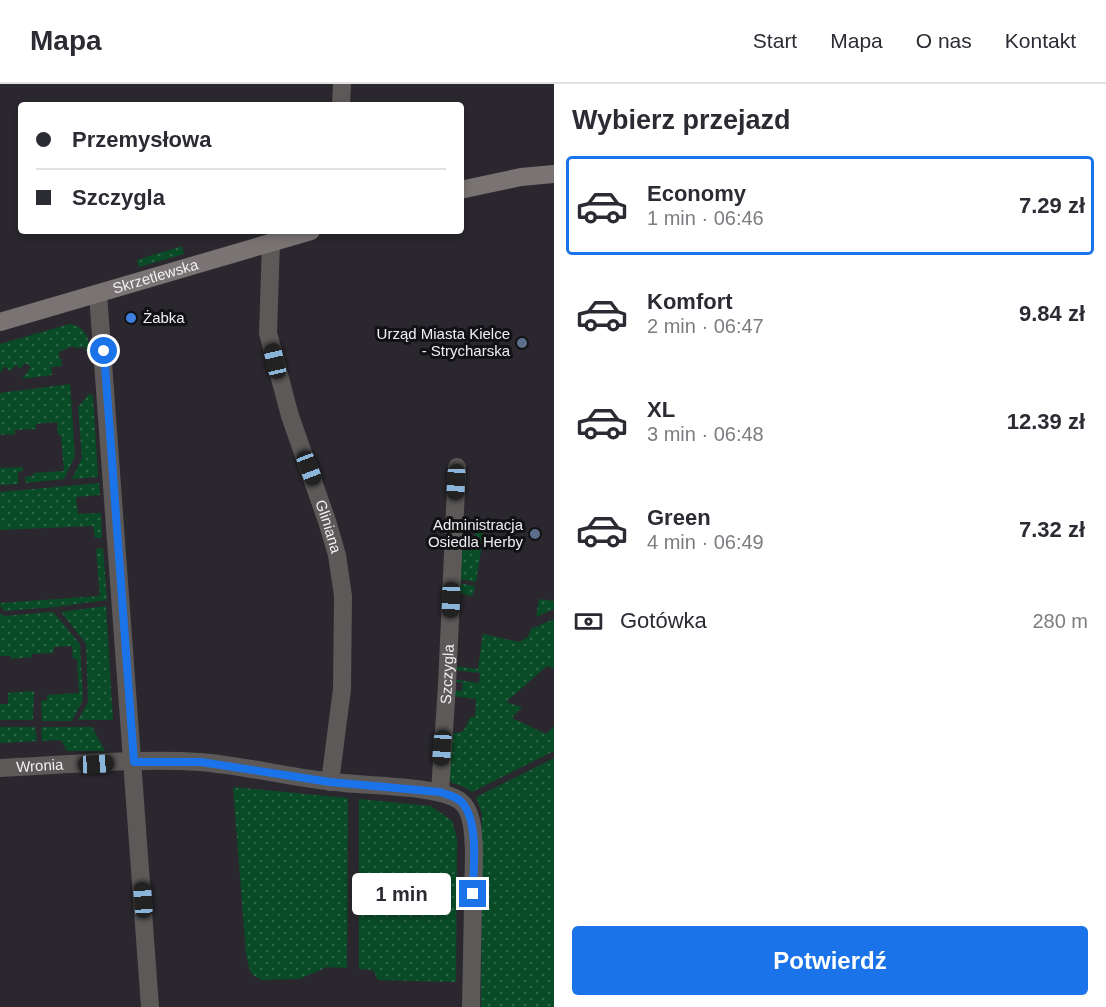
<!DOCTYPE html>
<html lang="pl">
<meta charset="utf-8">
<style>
body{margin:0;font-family:Arial,sans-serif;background:#f7f7f7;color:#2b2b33;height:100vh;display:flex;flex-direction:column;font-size:22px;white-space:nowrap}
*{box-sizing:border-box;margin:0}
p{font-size:20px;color:#7c7c81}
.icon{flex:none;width:33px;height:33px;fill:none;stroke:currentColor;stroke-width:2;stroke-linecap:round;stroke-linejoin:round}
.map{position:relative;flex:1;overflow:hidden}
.details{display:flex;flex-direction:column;background:#fff;width:552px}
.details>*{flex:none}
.guide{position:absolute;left:18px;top:18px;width:446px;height:132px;border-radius:6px;box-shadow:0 3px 9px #0003;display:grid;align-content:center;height:132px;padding:0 18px;background:#fff}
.end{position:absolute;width:27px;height:27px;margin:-14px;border:8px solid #1a73e8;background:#fff;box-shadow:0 0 0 3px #fff}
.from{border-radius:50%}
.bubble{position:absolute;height:42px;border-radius:6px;background:#fff;box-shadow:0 3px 9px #0003;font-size:20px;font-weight:600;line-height:42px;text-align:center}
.car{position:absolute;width:18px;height:36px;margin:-18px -9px;border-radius:8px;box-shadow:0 0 4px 2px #0007;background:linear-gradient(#222 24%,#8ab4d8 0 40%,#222 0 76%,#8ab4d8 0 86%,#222 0)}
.guide b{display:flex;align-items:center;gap:21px;height:57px;font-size:22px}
.guide b+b{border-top:2px solid #e1e1e2}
.guide i{width:15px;height:15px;background:#2b2b33}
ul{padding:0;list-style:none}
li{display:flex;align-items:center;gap:18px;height:99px;margin:0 12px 9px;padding:0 6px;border:3px solid transparent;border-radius:6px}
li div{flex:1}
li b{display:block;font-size:22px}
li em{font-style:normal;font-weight:600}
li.current{border-color:#1a73e8}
li>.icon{width:54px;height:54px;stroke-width:1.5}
h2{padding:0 18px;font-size:27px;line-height:72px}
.pay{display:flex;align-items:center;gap:15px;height:66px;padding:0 18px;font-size:22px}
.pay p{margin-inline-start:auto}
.primary-button{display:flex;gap:12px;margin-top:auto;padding:12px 18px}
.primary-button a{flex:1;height:69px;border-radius:6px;background:#1a73e8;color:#fff;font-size:24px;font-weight:600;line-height:69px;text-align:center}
header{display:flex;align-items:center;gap:36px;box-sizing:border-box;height:84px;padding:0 30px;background:#fff;border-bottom:2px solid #e1e1e2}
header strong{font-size:28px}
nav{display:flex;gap:33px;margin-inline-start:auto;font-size:21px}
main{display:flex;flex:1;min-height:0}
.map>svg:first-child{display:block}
.green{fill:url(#green-dots)}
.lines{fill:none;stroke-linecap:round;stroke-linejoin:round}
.street{stroke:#5c5958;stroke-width:18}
.secondary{stroke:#797373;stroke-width:18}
.route{stroke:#1a73e8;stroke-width:8}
.shop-dot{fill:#3f7fe0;stroke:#121114;stroke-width:2}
.service-dot{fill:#5c6f8a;stroke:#121114;stroke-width:2}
.labels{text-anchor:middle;stroke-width:6;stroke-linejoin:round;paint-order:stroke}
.street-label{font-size:15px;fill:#f1eff3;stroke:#121114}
.poi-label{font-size:15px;fill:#f1eff3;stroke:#121114;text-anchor:end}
</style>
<header>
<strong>Mapa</strong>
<nav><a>Start</a><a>Mapa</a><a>O nas</a><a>Kontakt</a></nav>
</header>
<main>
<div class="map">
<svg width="554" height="923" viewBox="0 0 554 923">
<defs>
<pattern id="green-dots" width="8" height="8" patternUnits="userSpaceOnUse" patternTransform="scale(1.5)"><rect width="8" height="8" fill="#094b27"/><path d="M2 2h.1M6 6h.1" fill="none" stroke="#2d6547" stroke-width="1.8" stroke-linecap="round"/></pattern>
</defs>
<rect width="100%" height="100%" fill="#2a282e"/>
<path class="green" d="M 182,162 L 184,170 L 139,183 L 137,176 Z
M 70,240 C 84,243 90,252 89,267 L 86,267 L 86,263 L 76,264 L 73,262 L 59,268 L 59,274 L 61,274 L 62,282 L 51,283 L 52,291 L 22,295 L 31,283 L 25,279 L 20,285 L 16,281 L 10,287 L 5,282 L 0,289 L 0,260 Z
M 70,300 L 75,372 L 64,395 L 26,399 L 25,393 L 33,392 L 33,389 L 64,387 L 61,351 L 58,351 L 57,338 L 36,340 L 36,345 L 15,346 L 15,350 L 0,351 L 0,309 Z
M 90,309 L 93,312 L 98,393 L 72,395 L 82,374 L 78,323 Z
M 23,383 L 23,387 L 18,388 L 18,400 L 0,401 L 0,384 Z
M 99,399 L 100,411 L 76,413 L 78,430 L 101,429 L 102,454 L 95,454 L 93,442 L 0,446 L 0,408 Z
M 478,442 L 485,442 L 476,498 L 459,495 L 458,499 L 475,502 L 473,511 L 471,512 L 456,508 L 463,451 L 464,453 L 471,450 L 474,454 Z
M 103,464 L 107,516 L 55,523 L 5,527 L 0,522 L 0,519 L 100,512 L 96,465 Z
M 539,515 L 554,517 L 554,525 L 536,533 Z
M 106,522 L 113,636 L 78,636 L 88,618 L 86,560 L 61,528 Z
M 53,528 L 80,560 L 83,616 L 72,637 L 42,637 L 41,617 L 47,616 L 47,611 L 79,609 L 77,575 L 73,575 L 72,562 L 54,563 L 53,569 L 32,570 L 32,573 L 11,575 L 11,572 L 0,572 L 0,529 L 3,532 Z
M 554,535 L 554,585 L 547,582 L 506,618 L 522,623 L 512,634 L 546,650 L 554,642 L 554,667 L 472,708 L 462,702 L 452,699 L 448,694 L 453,649 C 465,650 466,643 470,633 L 475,633 L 476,615 L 453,612 L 450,606 L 462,607 L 463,599 L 451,597 L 451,595 L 479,599 L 480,589 L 452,586 L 452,582 L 478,585 L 483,550 L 519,558 L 528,553 L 531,545 Z
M 34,607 L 33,636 L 0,636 L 0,620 L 8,620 L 8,609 Z
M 0,643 L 35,643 L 37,657 L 0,659 Z
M 41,643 L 92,643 L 105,667 L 67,667 L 61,656 L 42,657 Z
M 554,674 L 554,923 L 481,923 L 482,730 L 476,713 Z
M 233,703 L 348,714 L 347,884 L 327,883 L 299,895 L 261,896 L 253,891 L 250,887 L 246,870 Z
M 359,715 L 431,722 L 452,737 L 457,754 L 456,898 L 378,896 L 373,886 L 359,885 Z"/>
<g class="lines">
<g class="street">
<path d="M 341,21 L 342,0"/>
<path id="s1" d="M 271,158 L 268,249 L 290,332 L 327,437 L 337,471 L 343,512 L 342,605 L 330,698"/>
<path d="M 98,210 L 150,923"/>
<path id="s2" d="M 0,684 C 66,681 134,674 200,678 C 248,682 296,695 344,699 C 371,702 440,702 460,717 C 474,728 473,752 474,768 L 471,923"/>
<path id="s3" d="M 440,708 L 447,601 L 457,383"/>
</g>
<g class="secondary">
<path d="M 460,106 L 521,93 L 554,90"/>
<path id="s4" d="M 0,238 L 311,147"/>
</g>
</g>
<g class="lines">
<path class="route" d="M 104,267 L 134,678 L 201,678 L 330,698 L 440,708 C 448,711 459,713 464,721 C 479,742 473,785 473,810"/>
</g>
<circle class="shop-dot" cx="131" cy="234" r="6"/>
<g class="service-dot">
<circle cx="522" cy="259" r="6"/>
<circle cx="535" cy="450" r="6"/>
</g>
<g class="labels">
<g class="street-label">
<text dy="5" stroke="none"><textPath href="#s4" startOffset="162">Skrzetlewska</textPath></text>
<text dy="5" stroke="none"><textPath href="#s1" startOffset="294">Gliniana</textPath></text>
<text dy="5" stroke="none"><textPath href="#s3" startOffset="118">Szczygla</textPath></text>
<text dy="5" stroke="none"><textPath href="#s2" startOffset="40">Wronia</textPath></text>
</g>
<g class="poi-label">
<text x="143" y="239" text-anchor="start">Żabka</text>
<text x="510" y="255">Urząd Miasta Kielce<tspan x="510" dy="17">- Strycharska</tspan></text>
<text x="523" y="446">Administracja<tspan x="523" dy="17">Osiedla Herby</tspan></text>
</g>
</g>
</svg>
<i class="end from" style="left:104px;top:267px"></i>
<i class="end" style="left:473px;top:810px"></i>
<div class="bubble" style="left:352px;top:789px;width:99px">1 min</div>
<i class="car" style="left:275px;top:277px;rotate:347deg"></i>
<i class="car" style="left:309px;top:384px;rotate:159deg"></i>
<i class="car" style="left:456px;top:398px;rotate:183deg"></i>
<i class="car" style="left:451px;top:516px;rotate:182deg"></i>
<i class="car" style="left:442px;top:664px;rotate:184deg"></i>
<i class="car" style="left:96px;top:680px;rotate:87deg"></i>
<i class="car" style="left:143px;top:816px;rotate:356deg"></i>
<div class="guide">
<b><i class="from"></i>Przemysłowa</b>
<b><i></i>Szczygla</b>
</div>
</div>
<section class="details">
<h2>Wybierz przejazd</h2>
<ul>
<li class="current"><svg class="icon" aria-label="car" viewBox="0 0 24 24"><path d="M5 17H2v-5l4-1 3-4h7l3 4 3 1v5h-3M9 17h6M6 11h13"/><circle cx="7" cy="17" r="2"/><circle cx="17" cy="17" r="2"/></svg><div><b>Economy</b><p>1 min · 06:46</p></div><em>7.29 zł</em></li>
<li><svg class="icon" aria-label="car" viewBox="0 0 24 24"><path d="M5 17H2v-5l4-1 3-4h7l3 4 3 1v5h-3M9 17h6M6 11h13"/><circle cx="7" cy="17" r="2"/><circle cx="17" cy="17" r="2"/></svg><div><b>Komfort</b><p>2 min · 06:47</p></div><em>9.84 zł</em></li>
<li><svg class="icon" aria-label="car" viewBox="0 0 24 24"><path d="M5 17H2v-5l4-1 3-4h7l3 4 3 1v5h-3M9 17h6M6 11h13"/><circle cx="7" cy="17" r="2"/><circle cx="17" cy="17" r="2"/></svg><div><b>XL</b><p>3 min · 06:48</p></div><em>12.39 zł</em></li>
<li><svg class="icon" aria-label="car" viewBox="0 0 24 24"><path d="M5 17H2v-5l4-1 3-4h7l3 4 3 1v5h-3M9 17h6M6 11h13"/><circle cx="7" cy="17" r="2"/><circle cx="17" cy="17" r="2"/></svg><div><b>Green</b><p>4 min · 06:49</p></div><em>7.32 zł</em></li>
</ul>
<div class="pay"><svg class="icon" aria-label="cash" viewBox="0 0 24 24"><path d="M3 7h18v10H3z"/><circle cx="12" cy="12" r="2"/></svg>Gotówka<p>280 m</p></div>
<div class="primary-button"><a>Potwierdź</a></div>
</section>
</main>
